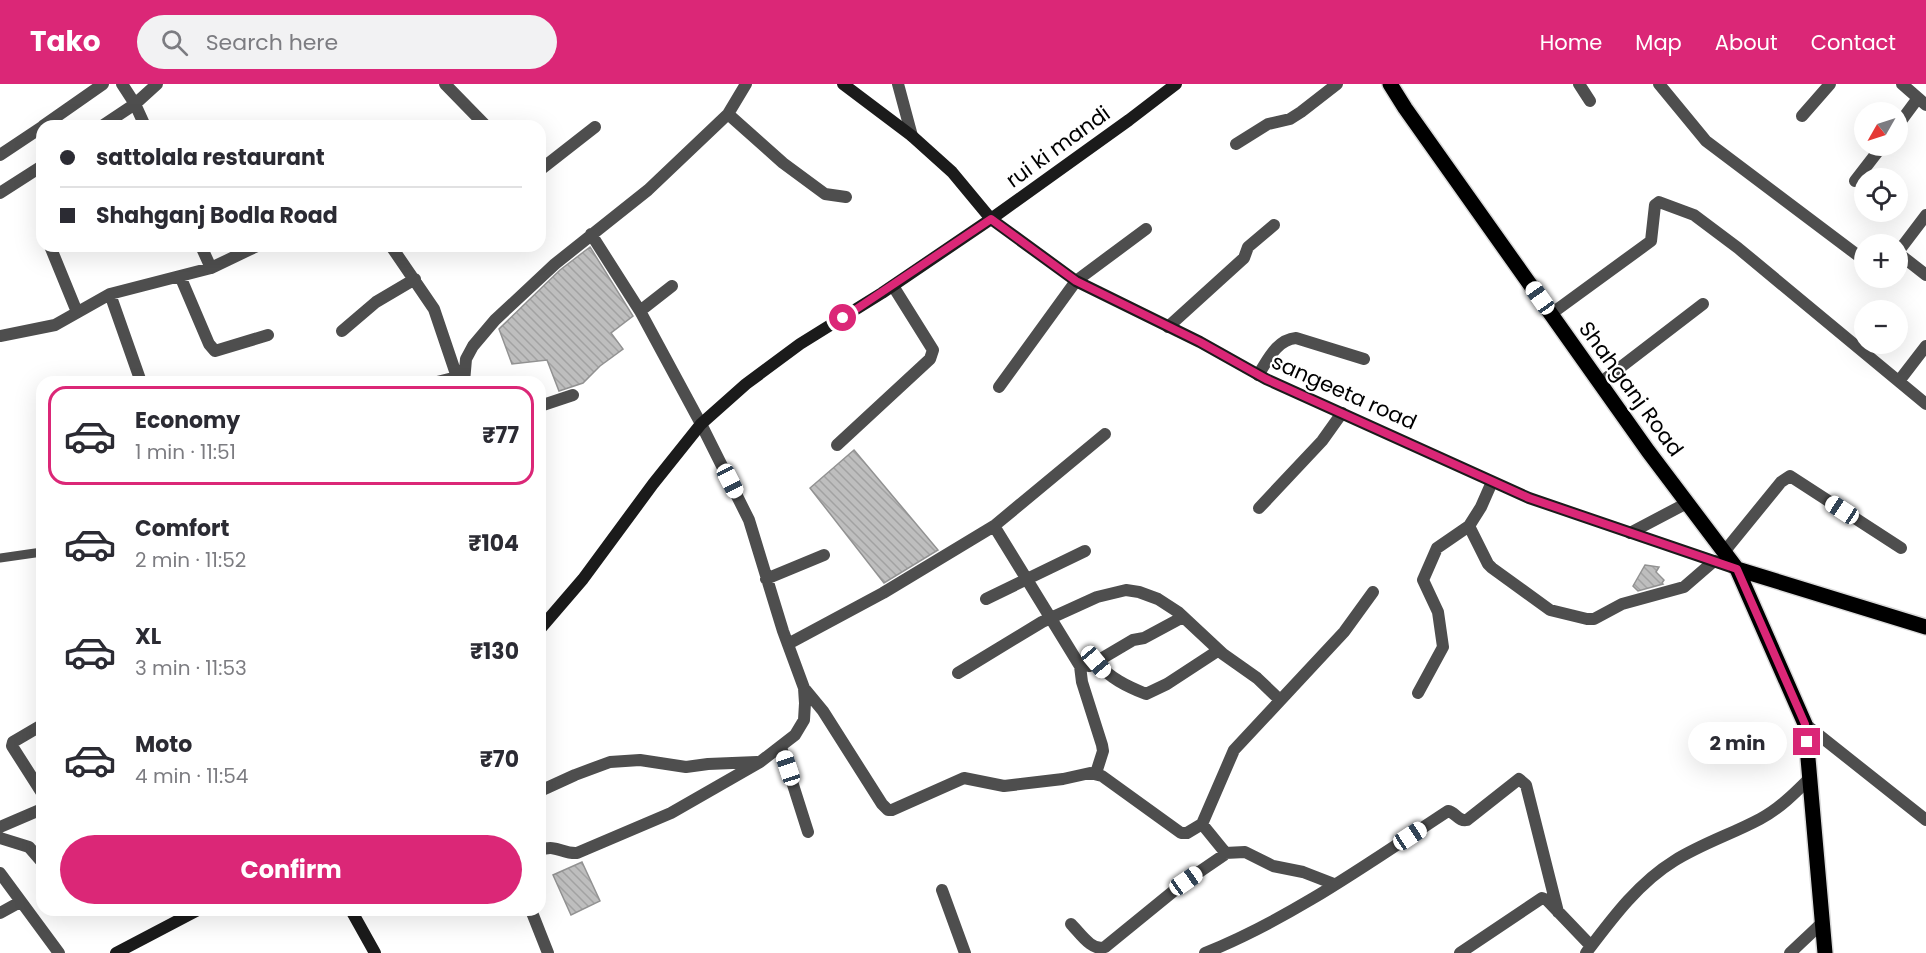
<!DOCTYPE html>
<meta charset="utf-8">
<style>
body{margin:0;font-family:Poppins,sans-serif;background:#f2f2f3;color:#2b2b33;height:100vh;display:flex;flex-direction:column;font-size:22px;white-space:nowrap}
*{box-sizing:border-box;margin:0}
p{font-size:20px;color:#7c7c81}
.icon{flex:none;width:33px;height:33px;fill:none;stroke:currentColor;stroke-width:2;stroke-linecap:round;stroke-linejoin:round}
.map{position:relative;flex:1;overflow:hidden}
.sheet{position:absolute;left:36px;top:292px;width:510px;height:540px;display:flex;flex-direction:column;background:#fff;border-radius:18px;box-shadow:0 6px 24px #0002}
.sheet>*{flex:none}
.top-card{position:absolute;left:36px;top:36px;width:510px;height:132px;border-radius:18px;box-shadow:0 6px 24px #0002;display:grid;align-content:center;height:132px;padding:0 24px;background:#fff}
.needle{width:39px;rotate:231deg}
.buttons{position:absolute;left:1854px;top:18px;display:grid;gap:12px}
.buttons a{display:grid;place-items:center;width:54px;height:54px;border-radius:50%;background:#fff;box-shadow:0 6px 24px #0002;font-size:30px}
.end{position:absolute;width:27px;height:27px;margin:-14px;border:8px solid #db2777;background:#fff;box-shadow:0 0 0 3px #fff}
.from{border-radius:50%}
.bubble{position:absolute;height:42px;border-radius:21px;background:#fff;box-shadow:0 6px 24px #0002;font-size:20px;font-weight:700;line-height:42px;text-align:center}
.car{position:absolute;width:18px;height:36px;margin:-18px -9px;border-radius:8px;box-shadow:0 0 4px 2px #0007;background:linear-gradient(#fff 24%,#345 0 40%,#fff 0 76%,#345 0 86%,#fff 0)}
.top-card b{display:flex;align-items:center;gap:21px;height:57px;font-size:22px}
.top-card b+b{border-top:2px solid #e1e1e2}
.top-card i{width:15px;height:15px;background:#2b2b33}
ul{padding:10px 0 0;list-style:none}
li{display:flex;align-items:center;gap:18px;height:99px;margin:0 12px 9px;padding:0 12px;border:3px solid transparent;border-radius:18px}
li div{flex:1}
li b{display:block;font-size:22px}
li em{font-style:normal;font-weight:700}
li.selected{border-color:#db2777}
li>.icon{width:54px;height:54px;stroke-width:1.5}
.cta{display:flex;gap:12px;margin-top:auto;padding:12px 24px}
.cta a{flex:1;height:69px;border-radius:36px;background:#db2777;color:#fff;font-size:24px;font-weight:700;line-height:69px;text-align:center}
header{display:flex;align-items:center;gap:36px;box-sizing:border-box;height:84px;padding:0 30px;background:#db2777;color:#fff}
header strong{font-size:28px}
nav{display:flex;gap:33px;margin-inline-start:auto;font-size:21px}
.search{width:420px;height:54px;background:#f2f2f3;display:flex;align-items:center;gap:15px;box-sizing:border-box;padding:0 21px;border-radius:33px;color:#7c7c81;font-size:22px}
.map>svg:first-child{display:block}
.building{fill:url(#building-back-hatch);stroke:#929292;stroke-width:1.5}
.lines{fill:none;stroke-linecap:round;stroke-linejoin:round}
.primary-casing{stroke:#dbdbdb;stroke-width:18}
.lane{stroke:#4e4e4e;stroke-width:9}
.street{stroke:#4e4e4e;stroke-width:12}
.secondary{stroke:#1b1b1b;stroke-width:12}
.primary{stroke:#000;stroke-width:15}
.route{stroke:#db2777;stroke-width:8}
.labels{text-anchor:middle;stroke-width:4.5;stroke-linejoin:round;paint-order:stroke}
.street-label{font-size:21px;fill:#000;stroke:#fff}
</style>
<header>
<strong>Tako</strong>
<div class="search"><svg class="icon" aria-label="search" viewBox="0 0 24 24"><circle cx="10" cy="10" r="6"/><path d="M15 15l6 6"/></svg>Search here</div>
<nav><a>Home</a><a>Map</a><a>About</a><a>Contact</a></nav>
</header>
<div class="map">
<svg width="1926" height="869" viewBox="0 0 1926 869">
<defs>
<pattern id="building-back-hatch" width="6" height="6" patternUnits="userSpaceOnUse" patternTransform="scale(1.5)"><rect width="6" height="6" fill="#bebebe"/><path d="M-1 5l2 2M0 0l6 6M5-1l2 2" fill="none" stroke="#a2a2a2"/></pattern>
</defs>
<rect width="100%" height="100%" fill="#fff"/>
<path class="building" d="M 590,163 L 633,232 L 611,249 L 623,265 L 600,282 L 583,299 L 559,307 L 547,276 L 512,280 L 499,245 L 560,186 Z
M 854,366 L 938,466 L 884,499 L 810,404 Z
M 1645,481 L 1659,483 L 1656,488 L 1664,496 L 1662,499 L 1663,500 L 1638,507 L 1633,502 Z
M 582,778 L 600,817 L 571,831 L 553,791 Z"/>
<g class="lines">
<g class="primary-casing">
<path id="primary" d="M 1390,0 L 1405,24 L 1648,367 L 1737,485 L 1805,640 L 1825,869
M 1737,485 L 1926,543"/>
</g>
<path class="lane" d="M 0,474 L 42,468"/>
<path class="street" d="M 445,0 L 486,42
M 898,0 L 912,52
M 1579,0 L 1590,17
M 1659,0 L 1706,57 L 1864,176
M 1902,0 L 1926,21
M 728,30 L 783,79 L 825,110 L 846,113
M 1802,32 L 1830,0
M 1898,41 L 1918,14
M 43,42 L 103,0
M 102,42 L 135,20 L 122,0
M 145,42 L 135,20 L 157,0
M 1236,60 L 1268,40 L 1290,35 L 1301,28 L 1337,0
M 0,71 L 42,43
M 540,86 L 595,43
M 1855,97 L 1882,62
M 0,109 L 42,82
M 50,162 L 77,228
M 201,162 L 211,184
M 391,162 L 434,225 L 457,293
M 1898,168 L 1926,131
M 1898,169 L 1926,191
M 180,192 L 209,260 L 215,267 L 268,251
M 110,210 L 141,298
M 640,227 L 672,202
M 1551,230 L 1651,157 L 1655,121 L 1659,118 L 1694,131 L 1738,164 L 1926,320
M 1168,243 L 1244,174 L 1248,163 L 1274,141
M 342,247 L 376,218 L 415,195
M 0,252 L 55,241 L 110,210 L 211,184 L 257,162
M 1258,291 C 1268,276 1276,256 1296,254 L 1364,275
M 1899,297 L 1926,262
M 437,298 L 457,293 L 464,295
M 464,298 L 466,275 L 473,262 L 495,236 L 555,180 L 648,106 L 728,30 L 746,0
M 1600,299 L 1703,220
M 999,303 L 1076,197 L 1146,145
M 540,322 L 573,311
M 837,361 L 930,275 L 933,266 L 893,202
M 1492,398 L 1481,423 L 1469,442 L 1488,480 L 1492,484 L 1550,526 L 1587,535 L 1594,535 L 1622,520 L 1684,503 L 1714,477
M 1259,424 L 1322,357 L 1342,329
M 994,442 L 1080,582 L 1082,598 L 1102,661 L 1103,667 L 1096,689
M 1630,449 L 1687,419
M 1724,468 L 1781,398 L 1790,392 L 1901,464
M 766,495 L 824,471
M 986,515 L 1085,467
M 788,560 L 883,509 L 994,442 L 1105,350
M 1096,578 C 1110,594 1126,602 1146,610 L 1167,600 L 1219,566
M 1089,582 L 1133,556 L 1144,554 L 1183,533
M 958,589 L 1042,538 L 1097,513 L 1126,506 L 1139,508 L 1158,515 L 1178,528 L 1223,570 L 1257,594 L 1280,616
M 804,604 L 823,627 L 882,720 L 888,726 L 892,726 L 964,694 L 1004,702 L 1063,695 L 1090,689 L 1102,692 L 1181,749 L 1187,749 L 1202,740
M 1418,609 L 1443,563 L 1438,528 L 1423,496 L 1437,464 L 1469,442
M 1805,640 L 1926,736
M 42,641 L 13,658 L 12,662 L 42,709
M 781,663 L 808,748
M 540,707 L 575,691 L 610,678 L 640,676 L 686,683 L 708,680 L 757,678
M 0,743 L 42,725
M 0,754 L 29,763 L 42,778
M 540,766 C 557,760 562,770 577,769 L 671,729 L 760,678 L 795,651 L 804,636 L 805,619 L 804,604 L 783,547 L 749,436 L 701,340 L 640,227 L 591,150
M 1225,769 L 1245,768 L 1273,782 L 1303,788 L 1334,800
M 0,789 L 59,869
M 942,806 L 965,869
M 531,826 L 548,869
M 0,829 L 20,818
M 1071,840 C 1080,849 1092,868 1105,863 L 1186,797 L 1224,771 L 1224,767 L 1202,740 L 1234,666 L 1344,548 L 1373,508
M 1205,869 C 1292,834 1370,778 1448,727 C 1455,728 1459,738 1467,736 L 1519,695 L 1526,701 L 1558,828
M 1460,869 L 1542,814 L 1547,816 L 1591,862
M 1586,869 C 1611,836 1638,799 1674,777 C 1701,760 1732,750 1760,735 C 1779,725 1795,709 1810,694
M 1790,869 L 1823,838"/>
<path class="secondary" d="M 843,0 L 912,52 L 952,88 L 991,135 L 1076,197 L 1200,258 L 1266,295 L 1529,414 L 1737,485
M 540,545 L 583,495 L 653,400 L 701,340 L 746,300 L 800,260 L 882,209 L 991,135 L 1129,36 L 1176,0
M 351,826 L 375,869
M 116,869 L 198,826"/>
<use href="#primary" class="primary"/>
</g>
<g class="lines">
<path class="route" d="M 843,234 L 991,135 L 1076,197 L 1200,258 L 1266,295 L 1529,414 L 1737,485 L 1805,640 L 1807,658"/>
</g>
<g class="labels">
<g class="street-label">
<text transform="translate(1058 63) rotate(-36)" y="7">rui ki mandi</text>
<text transform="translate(1631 305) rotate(54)" y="7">Shahganj Road</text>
<text transform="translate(1344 308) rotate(24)" y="7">sangeeta road</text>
</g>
</g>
</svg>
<div class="buttons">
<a><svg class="needle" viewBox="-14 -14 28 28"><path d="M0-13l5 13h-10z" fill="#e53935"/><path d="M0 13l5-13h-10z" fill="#7c7c81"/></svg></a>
<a><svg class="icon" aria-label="locate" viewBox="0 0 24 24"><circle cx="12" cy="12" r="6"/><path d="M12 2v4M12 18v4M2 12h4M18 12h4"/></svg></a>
<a>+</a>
<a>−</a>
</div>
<i class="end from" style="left:843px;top:234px"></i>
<i class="end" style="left:1807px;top:658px"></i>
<div class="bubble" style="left:1688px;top:638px;width:99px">2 min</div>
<i class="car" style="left:1540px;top:214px;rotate:325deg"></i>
<i class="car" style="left:730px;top:397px;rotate:153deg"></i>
<i class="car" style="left:1842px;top:426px;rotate:303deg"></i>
<i class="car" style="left:1096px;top:578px;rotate:140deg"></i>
<i class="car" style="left:788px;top:684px;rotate:342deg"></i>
<i class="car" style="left:1410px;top:752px;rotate:57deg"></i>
<i class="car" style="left:1186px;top:797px;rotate:55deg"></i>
<div class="top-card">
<b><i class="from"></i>sattolala restaurant</b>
<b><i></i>Shahganj Bodla Road</b>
</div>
<section class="sheet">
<ul>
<li class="selected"><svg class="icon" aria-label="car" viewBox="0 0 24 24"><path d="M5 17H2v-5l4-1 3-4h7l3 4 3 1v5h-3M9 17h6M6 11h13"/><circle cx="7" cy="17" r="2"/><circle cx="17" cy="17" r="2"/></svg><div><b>Economy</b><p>1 min · 11:51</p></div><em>₹77</em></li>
<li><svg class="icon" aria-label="car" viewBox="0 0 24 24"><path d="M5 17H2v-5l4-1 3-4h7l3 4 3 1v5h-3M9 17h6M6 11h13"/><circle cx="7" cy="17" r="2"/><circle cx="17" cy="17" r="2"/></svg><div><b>Comfort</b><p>2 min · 11:52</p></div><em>₹104</em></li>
<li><svg class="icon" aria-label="car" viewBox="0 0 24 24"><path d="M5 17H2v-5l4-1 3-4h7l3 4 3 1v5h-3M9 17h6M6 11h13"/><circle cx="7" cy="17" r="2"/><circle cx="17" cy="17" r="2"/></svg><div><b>XL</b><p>3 min · 11:53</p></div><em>₹130</em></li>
<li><svg class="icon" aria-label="car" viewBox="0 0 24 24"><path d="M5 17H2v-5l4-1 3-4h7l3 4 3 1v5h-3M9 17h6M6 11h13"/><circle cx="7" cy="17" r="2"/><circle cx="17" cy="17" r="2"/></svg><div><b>Moto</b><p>4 min · 11:54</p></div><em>₹70</em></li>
</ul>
<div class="cta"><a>Confirm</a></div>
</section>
</div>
